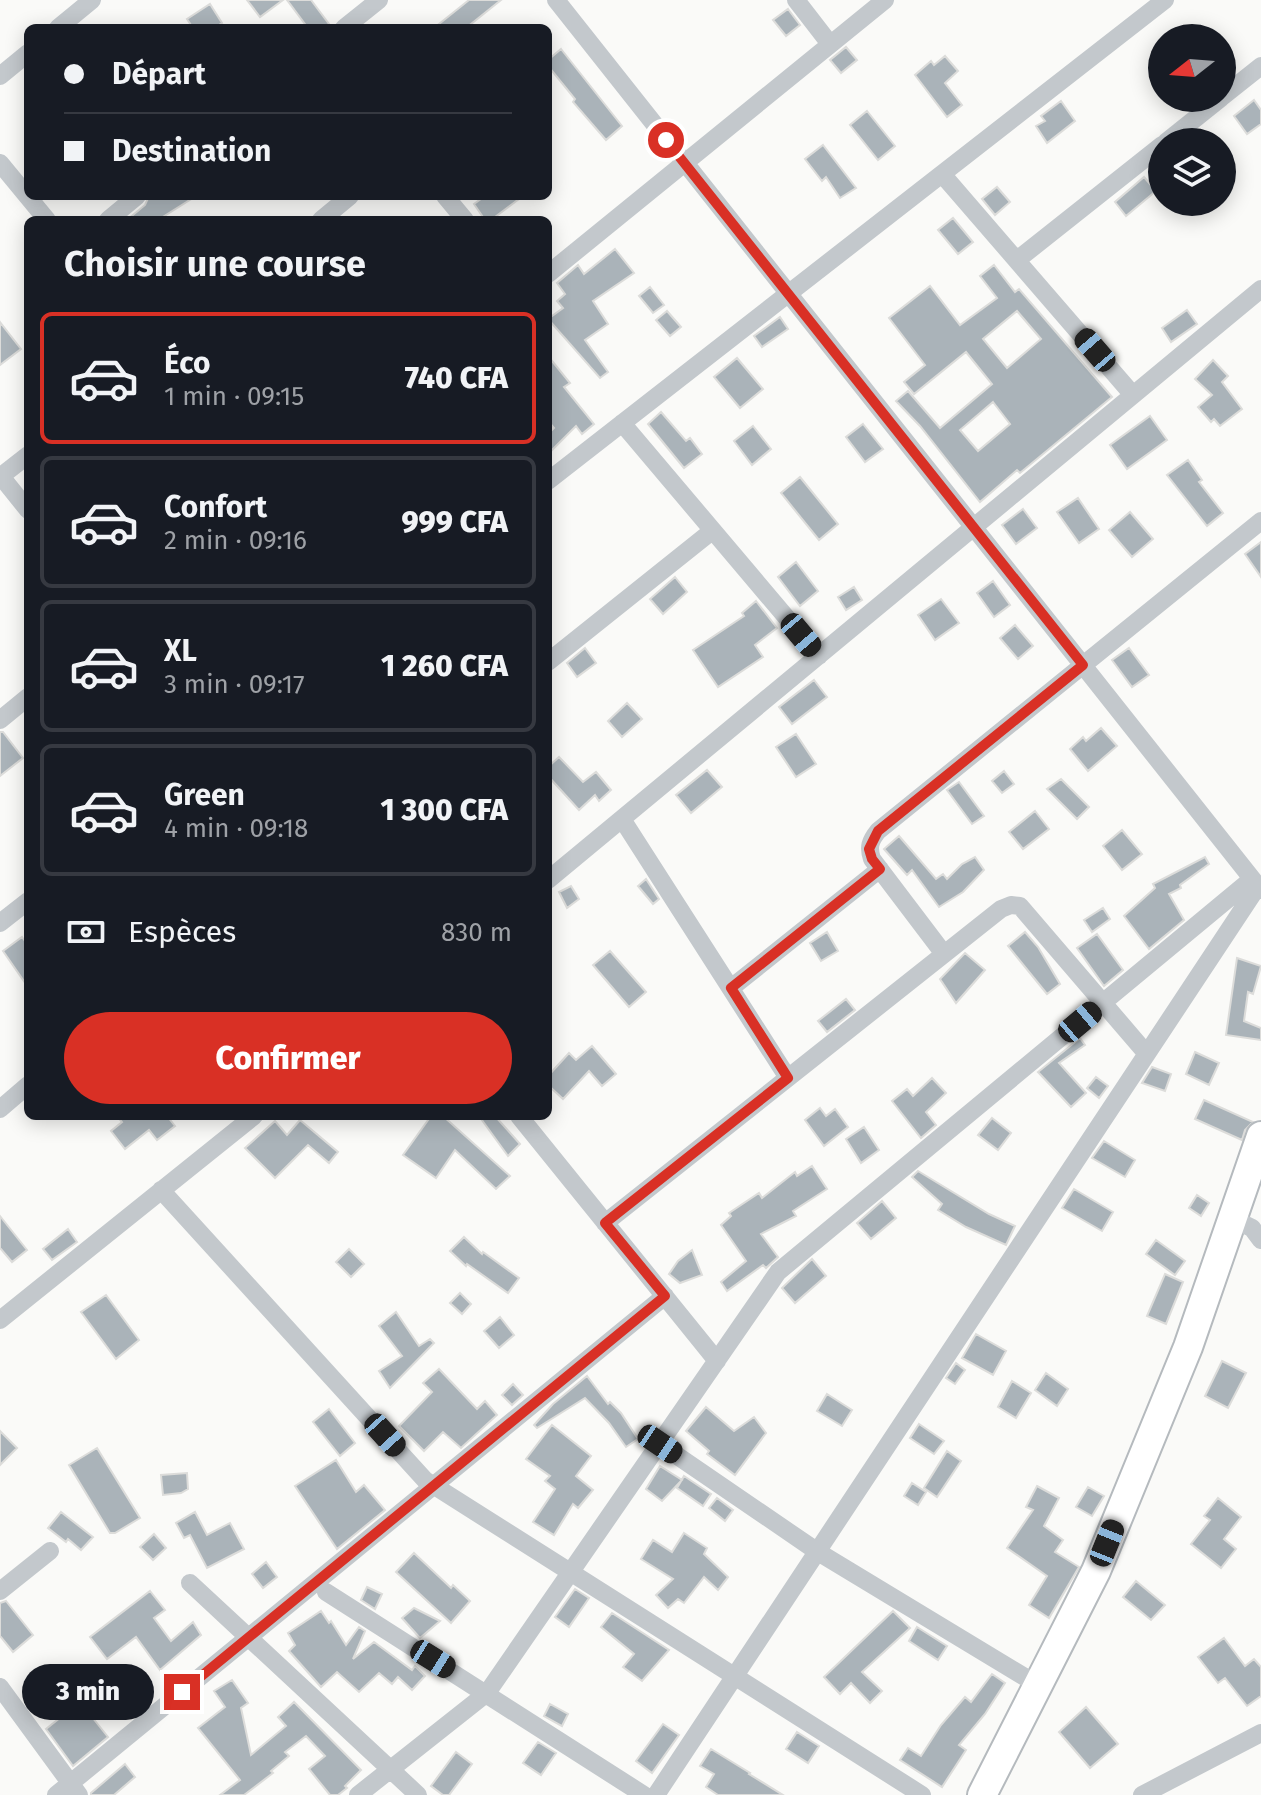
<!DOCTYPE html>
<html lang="fr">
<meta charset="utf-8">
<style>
body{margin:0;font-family:"Fira Sans",sans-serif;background:#242831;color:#f1f3f6;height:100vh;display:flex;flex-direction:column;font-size:30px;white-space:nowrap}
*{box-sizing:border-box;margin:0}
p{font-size:26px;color:#9ea1a6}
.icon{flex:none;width:44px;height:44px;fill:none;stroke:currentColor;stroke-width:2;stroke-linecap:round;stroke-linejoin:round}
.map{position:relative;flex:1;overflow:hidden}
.details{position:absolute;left:24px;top:216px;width:528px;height:904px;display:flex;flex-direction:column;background:#171b24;border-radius:12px;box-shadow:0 4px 20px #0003}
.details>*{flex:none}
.banner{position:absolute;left:24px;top:24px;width:528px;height:176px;border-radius:12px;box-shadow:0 4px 20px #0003;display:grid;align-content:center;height:176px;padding:0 40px;background:#171b24}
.needle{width:52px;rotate:253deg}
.buttons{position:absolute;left:1148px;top:24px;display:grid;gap:16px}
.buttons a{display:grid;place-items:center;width:88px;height:88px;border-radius:50%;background:#171b24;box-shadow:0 4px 20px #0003;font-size:40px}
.end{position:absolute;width:36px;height:36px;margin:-18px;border:10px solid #d93025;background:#fff;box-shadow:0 0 0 4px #fff}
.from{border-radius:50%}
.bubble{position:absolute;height:56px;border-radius:28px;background:#171b24;box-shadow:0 4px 20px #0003;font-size:26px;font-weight:800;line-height:56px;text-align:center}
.car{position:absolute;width:24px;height:48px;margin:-24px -12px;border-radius:10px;box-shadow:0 0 6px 2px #0007;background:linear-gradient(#222 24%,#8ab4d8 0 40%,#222 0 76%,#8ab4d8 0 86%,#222 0)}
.banner b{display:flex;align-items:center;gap:28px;height:76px;font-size:30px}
.banner b+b{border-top:2px solid #363941}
.banner i{width:20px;height:20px;background:#f1f3f6}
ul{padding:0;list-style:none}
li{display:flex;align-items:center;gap:24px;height:132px;margin:0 16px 12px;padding:0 24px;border:4px solid #363941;border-radius:12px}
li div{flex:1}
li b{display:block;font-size:30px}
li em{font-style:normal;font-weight:800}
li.on{border-color:#d93025}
li>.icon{width:72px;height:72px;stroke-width:1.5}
h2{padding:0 40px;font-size:36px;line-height:96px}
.pay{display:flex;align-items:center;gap:20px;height:88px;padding:0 40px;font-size:30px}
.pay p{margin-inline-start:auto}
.cta{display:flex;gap:16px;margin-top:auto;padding:16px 40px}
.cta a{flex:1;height:92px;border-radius:48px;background:#d93025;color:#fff;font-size:32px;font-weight:800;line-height:92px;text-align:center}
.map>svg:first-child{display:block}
.building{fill:#aab3b9;stroke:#dcdcda;stroke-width:2;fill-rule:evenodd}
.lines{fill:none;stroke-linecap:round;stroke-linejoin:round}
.primary-casing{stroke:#b5babe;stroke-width:32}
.street{stroke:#c3c8cc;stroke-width:18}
.primary{stroke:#fff;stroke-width:28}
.route{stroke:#d93025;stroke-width:10}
</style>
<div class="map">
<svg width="1261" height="1795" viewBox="0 0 1261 1795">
<rect width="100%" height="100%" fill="#fafaf8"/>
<path class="building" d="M 247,0 L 283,0 L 260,17 Z
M 287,0 L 311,0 L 332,28 L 308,28 Z
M 469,0 L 501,0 L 466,28 L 434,28 Z
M 210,4 L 222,23 L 214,28 L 193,28 L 187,19 Z
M 788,9 L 800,25 L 786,36 L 773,20 Z
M 846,47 L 857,60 L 841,73 L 830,60 Z
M 561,49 L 622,126 L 606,140 L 573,102 L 575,99 L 548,66 L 548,60 Z
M 945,56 L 958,71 L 945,83 L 962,105 L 947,117 L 915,75 L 931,61 L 934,65 Z
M 1254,100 L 1261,110 L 1261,124 L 1247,134 L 1234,116 Z
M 1061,101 L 1075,121 L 1047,143 L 1036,126 L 1045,121 L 1041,116 Z
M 867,111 L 895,146 L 878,160 L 850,125 Z
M 823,145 L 856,188 L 840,198 L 826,177 L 822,181 L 805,159 Z
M 1144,177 L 1156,191 L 1126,216 L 1115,202 Z
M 997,187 L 1010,202 L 995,215 L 982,199 Z
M 149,196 L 196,196 L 158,220 L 127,220 L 145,205 Z
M 485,196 L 523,196 L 491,220 L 485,220 L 474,204 Z
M 953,218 L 973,242 L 958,254 L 938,230 Z
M 615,249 L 634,273 L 593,301 L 608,324 L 585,340 L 608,372 L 600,378 L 548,319 L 563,308 L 557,301 L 565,294 L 557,283 L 578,265 L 584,274 Z
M 994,265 L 1015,292 L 1019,289 L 1112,397 L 1020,473 L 1017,470 L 980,502 L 920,426 L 896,401 L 908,391 L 940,428 L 992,384 L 966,352 L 914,394 L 904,382 L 925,365 L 889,318 L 930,286 L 960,325 L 997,298 L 980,276 ZM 1017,311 L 1041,339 L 1007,368 L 983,339 ZM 993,402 L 1010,424 L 978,451 L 960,430 Z
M 650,287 L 664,305 L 653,313 L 639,296 Z
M 1187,310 L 1197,324 L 1171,342 L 1162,328 Z
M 667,311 L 681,327 L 670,336 L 656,320 Z
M 780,317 L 788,329 L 762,347 L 754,336 Z
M 0,322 L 21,349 L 0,365 Z
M 548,356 L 570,383 L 564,387 L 594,424 L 582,434 L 576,426 L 548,454 L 548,434 L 554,428 L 548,421 Z
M 737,358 L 763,389 L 740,408 L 714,377 Z
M 1213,360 L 1228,376 L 1222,382 L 1242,409 L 1220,426 L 1214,419 L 1211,422 L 1198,407 L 1212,395 L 1195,379 Z
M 661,412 L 686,441 L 690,438 L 702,454 L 684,468 L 648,424 Z
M 1150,416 L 1167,440 L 1127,469 L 1110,445 Z
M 863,424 L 883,449 L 865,462 L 846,437 Z
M 753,426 L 771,449 L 752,465 L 734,441 Z
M 1188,460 L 1202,480 L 1199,482 L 1223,513 L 1207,526 L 1167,475 Z
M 800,477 L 838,524 L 819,540 L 781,493 Z
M 1078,498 L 1099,529 L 1079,543 L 1057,512 Z
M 1023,509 L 1037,528 L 1016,544 L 1002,525 Z
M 1130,512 L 1153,539 L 1132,557 L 1109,530 Z
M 1261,542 L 1261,577 L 1245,554 Z
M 796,562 L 818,591 L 800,606 L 778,577 Z
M 675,577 L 687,592 L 663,614 L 650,599 Z
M 993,581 L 1010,605 L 994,617 L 977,593 Z
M 854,587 L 862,600 L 846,610 L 838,597 Z
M 941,599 L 959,623 L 935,640 L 918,615 Z
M 756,601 L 777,628 L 755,645 L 763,657 L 718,687 L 693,650 L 744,616 L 742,613 Z
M 1015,625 L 1033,646 L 1018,659 L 1000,638 Z
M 585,648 L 596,663 L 577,677 L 567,663 Z
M 1129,648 L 1149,675 L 1132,687 L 1112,660 Z
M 814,680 L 827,697 L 792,724 L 779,707 Z
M 627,703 L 642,719 L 622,737 L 608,721 Z
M 1101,728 L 1117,746 L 1088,771 L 1070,749 L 1083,737 L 1086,741 Z
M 0,732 L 3,732 L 23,758 L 0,776 Z
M 796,734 L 816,764 L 796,777 L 776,747 Z
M 559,757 L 583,782 L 596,772 L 611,790 L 599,801 L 595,795 L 579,810 L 548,776 L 548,767 Z
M 707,770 L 722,787 L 691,813 L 676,795 Z
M 1004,771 L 1014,784 L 1002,793 L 992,781 Z
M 1061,779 L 1089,807 L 1077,819 L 1047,789 Z
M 959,782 L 984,816 L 972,824 L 947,790 Z
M 1035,811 L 1049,829 L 1023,849 L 1009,832 Z
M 1122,830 L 1142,854 L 1122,870 L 1103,846 Z
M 899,836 L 936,879 L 943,874 L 947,879 L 962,864 L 975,857 L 984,870 L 963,892 L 939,907 L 912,870 L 907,875 L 884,849 Z
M 1205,857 L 1209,864 L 1180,885 L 1181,888 L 1169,894 L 1184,920 L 1149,949 L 1124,916 L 1155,888 L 1153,884 Z
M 646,879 L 659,899 L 653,904 L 638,886 Z
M 571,886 L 579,899 L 567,908 L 559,892 Z
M 1103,908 L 1110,919 L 1092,932 L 1084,920 Z
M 827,932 L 838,951 L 821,961 L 810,943 Z
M 1025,932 L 1038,947 L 1060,984 L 1047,994 L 1008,946 Z
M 1097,934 L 1123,970 L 1104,986 L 1077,948 Z
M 22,937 L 28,945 L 28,987 L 3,951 Z
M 610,951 L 646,992 L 629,1007 L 593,965 Z
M 965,953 L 985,970 L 956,1003 L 940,979 Z
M 1237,958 L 1261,966 L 1253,994 L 1248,992 L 1244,1021 L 1261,1028 L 1261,1040 L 1226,1035 Z
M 846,999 L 855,1010 L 827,1032 L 818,1021 Z
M 1080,1038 L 1085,1045 L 1059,1063 L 1086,1093 L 1071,1107 L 1038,1072 Z
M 592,1046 L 616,1074 L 602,1086 L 589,1071 L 563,1099 L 548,1085 L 548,1076 L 569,1053 L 576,1060 Z
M 1195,1052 L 1219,1063 L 1209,1085 L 1186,1074 Z
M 1152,1067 L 1171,1074 L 1165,1091 L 1142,1083 Z
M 1096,1077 L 1108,1086 L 1099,1098 L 1087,1088 Z
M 932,1078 L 946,1093 L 926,1112 L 936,1125 L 921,1138 L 892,1101 L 907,1089 L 913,1096 Z
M 1204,1100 L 1253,1122 L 1245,1130 L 1242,1140 L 1195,1119 Z
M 820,1108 L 826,1116 L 835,1109 L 848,1127 L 824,1146 L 805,1120 Z
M 117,1116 L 167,1116 L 175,1126 L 157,1140 L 149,1130 L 125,1149 L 111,1131 L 122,1122 Z
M 431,1116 L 443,1116 L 510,1176 L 496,1189 L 455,1150 L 436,1178 L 403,1155 Z
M 479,1116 L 495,1116 L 520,1144 L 508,1156 Z
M 992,1118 L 1011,1133 L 998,1150 L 978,1135 Z
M 300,1120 L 338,1152 L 329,1163 L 308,1145 L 275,1178 L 245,1148 L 275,1121 L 287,1135 Z
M 864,1127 L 879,1150 L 861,1163 L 846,1139 Z
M 1104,1141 L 1135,1160 L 1125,1177 L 1092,1158 Z
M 812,1166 L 827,1189 L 793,1211 L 796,1216 L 761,1234 L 778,1257 L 766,1268 L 763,1265 L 727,1291 L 721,1282 L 746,1261 L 721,1225 L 731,1216 L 729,1213 L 759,1193 L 762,1198 L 795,1172 L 797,1176 Z
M 918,1171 L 989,1214 L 1015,1226 L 1006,1245 L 966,1227 L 938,1210 L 942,1204 L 912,1177 Z
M 1074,1189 L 1113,1212 L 1102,1231 L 1062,1208 Z
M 1197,1195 L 1209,1203 L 1201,1216 L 1189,1208 Z
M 882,1201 L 896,1218 L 871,1239 L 857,1223 Z
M 0,1216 L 27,1250 L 12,1262 L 0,1248 Z
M 68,1229 L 77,1242 L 52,1260 L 43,1249 Z
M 464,1237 L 482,1254 L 483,1252 L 519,1278 L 508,1293 L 467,1264 L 466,1266 L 450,1251 Z
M 1156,1240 L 1185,1261 L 1175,1275 L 1146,1254 Z
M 349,1249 L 364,1264 L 351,1277 L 336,1262 Z
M 692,1250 L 702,1275 L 680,1283 L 669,1274 L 678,1261 Z
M 812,1259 L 826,1276 L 795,1303 L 782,1288 Z
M 1165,1274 L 1183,1282 L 1166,1324 L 1147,1316 Z
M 460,1293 L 471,1304 L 462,1314 L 450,1303 Z
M 106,1295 L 139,1340 L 116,1359 L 81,1312 Z
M 396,1312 L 419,1346 L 430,1339 L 434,1343 L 390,1388 L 379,1371 L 402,1356 L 379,1326 Z
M 500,1317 L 514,1335 L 499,1348 L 484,1331 Z
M 976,1334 L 1006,1351 L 993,1375 L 962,1358 Z
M 1222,1361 L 1246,1373 L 1228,1408 L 1205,1396 Z
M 956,1363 L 965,1370 L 955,1384 L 946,1378 Z
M 439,1369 L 477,1409 L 485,1401 L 497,1415 L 461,1448 L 443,1432 L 424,1451 L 399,1426 L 432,1392 L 423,1383 Z
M 1046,1373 L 1068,1389 L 1057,1406 L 1035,1390 Z
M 587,1376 L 608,1404 L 610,1402 L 621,1413 L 638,1439 L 626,1447 L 609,1423 L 585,1398 L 537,1428 L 534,1425 L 553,1404 Z
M 1012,1381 L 1031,1393 L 1016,1418 L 998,1407 Z
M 513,1384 L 523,1395 L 512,1405 L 502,1395 Z
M 827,1394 L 852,1410 L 842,1426 L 817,1411 Z
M 706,1407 L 734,1431 L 754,1417 L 766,1433 L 735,1475 L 707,1454 L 709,1451 L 686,1431 Z
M 329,1409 L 355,1443 L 340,1456 L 313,1422 Z
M 919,1424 L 944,1441 L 934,1454 L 910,1438 Z
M 552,1425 L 591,1456 L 576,1476 L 593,1490 L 578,1508 L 573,1504 L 554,1535 L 533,1522 L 555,1489 L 545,1481 L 550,1476 L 526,1459 Z
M 0,1431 L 17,1448 L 0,1465 Z
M 97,1448 L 140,1518 L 115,1533 L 110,1533 L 69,1465 Z
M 947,1451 L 961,1461 L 937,1497 L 924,1488 Z
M 336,1460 L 356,1492 L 364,1485 L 385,1510 L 337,1549 L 295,1486 Z
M 660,1466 L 682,1480 L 662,1501 L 646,1489 Z
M 187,1473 L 188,1489 L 181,1493 L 163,1495 L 161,1475 Z
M 684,1476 L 711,1494 L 703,1506 L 677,1488 Z
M 912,1483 L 926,1492 L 918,1505 L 904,1496 Z
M 1037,1486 L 1059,1498 L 1044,1526 L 1063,1540 L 1055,1552 L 1079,1567 L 1049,1618 L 1029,1605 L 1047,1576 L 1007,1548 L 1033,1510 L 1026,1507 Z
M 1088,1487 L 1104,1496 L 1092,1516 L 1076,1507 Z
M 717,1498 L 733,1510 L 725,1521 L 709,1508 Z
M 1218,1498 L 1241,1517 L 1224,1539 L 1236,1549 L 1221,1568 L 1191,1544 L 1210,1520 L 1204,1516 Z
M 61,1512 L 93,1537 L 81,1550 L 68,1539 L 66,1542 L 48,1528 Z
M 195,1512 L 207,1535 L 230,1523 L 244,1549 L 207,1568 L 190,1535 L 184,1538 L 176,1523 Z
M 684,1533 L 707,1548 L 704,1554 L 728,1577 L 718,1590 L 704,1577 L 684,1603 L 678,1599 L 668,1608 L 656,1595 L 673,1579 L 641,1559 L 653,1540 L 672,1552 Z
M 154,1534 L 166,1548 L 153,1560 L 140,1547 Z
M 414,1553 L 451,1588 L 453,1585 L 470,1601 L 451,1623 L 396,1572 Z
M 266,1562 L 277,1577 L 263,1588 L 252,1574 Z
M 1136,1581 L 1165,1605 L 1151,1620 L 1123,1597 Z
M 367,1587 L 382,1594 L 375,1609 L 361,1600 Z
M 575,1589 L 589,1598 L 569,1627 L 555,1617 Z
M 150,1591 L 165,1610 L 154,1618 L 171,1641 L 193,1622 L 201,1635 L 160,1670 L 136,1637 L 107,1659 L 90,1637 Z
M 6,1601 L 33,1635 L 13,1652 L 0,1636 L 0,1603 Z
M 414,1608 L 440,1621 L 420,1638 L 402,1618 Z
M 321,1611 L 329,1623 L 331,1621 L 346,1645 L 359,1627 L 365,1631 L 353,1659 L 374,1642 L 412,1670 L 415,1666 L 425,1676 L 412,1690 L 398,1677 L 392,1684 L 379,1673 L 359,1692 L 337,1672 L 321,1687 L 289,1651 L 295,1645 L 288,1633 Z
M 893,1611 L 910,1628 L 862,1672 L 882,1691 L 870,1703 L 851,1683 L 840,1694 L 824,1677 Z
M 612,1613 L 669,1650 L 642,1681 L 623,1667 L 634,1654 L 601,1627 Z
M 917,1627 L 947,1646 L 938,1660 L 909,1641 Z
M 1224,1638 L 1245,1666 L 1254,1659 L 1261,1667 L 1261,1696 L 1247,1706 L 1225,1678 L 1218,1683 L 1198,1657 Z
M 992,1674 L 1005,1683 L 985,1714 L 959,1745 L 966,1750 L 942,1787 L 900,1760 L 908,1748 L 921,1756 L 941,1725 L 965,1697 L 971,1702 Z
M 232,1680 L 248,1703 L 241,1708 L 251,1755 L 286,1726 L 278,1717 L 294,1702 L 361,1770 L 345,1786 L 347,1788 L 338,1795 L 330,1795 L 309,1769 L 325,1756 L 306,1736 L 285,1752 L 289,1756 L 271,1771 L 273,1773 L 244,1795 L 220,1795 L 240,1780 L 198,1728 L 225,1707 L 214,1691 Z
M 80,1702 L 108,1737 L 73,1766 L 46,1729 Z
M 550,1704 L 568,1714 L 562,1726 L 544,1716 Z
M 1086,1707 L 1118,1744 L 1090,1768 L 1059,1732 Z
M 663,1724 L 679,1735 L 652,1773 L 636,1761 Z
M 797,1732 L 819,1746 L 808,1763 L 786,1749 Z
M 538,1742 L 556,1753 L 541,1775 L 523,1763 Z
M 711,1749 L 750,1773 L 749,1774 L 783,1795 L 718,1795 L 706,1787 L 714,1774 L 700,1766 Z
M 456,1752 L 472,1764 L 449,1795 L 443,1795 L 431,1786 Z
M 125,1764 L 135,1777 L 114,1795 L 91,1795 L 91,1793 Z"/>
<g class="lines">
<g class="primary-casing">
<path id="primary" d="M 982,1795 L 1096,1571 L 1188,1347 L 1261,1136"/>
</g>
<path class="street" d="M 556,0 L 1261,890
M 796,0 L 830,44
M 58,28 L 92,0
M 344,28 L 379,0
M 0,76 L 28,53
M 1222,97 L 1261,66
M 1166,142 L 1221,98
M 0,163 L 47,220
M 942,174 L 1133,395
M 445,196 L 465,220
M 108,220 L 137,196
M 321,220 L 350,196
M 1017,260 L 1162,145
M 548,274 L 885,0
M 622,423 L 819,656
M 0,475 L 28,510
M 0,477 L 28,455
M 548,481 L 1165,0
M 548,662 L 712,531
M 0,720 L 28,697
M 622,819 L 788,1078
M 548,880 L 1261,289
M 0,923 L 28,901
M 944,954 L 872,859 C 868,847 870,841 878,831 L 1261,521
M 731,988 L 880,869
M 0,1109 L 28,1085
M 519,1116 L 717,1361
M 161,1190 L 425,1480 L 922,1795
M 1233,1219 L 1252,1228 L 1261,1240
M 605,1223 L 1001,909 L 1011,905 L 1020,906 L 1146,1053
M 0,1320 L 254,1116
M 660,1444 L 818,1552 L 1038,1685
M 190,1583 L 418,1795
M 0,1591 L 50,1551
M 326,1592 L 644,1795
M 0,1687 L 79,1795
M 56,1795 L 665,1296
M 358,1795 L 487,1693 L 778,1272 L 1252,879
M 656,1795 L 1258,886
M 1142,1795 L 1261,1733"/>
<use href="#primary" class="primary"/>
</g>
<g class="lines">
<path class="route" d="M 182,1692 L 665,1296 L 605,1223 L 788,1078 L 731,988 L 880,869 L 872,859 L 869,849 L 878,831 L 1083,665 L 666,140"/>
</g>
</svg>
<div class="buttons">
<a><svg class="needle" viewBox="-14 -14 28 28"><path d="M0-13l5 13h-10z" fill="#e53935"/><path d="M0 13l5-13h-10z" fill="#9ea1a6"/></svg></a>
<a><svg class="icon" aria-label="layers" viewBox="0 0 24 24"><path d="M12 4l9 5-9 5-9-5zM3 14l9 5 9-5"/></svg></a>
</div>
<i class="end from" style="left:666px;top:140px"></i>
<i class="end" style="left:182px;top:1692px"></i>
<div class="bubble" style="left:22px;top:1664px;width:132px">3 min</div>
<i class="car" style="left:1095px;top:350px;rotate:319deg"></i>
<i class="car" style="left:801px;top:635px;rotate:140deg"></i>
<i class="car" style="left:1080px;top:1022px;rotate:50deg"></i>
<i class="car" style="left:385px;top:1435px;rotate:138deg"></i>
<i class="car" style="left:660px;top:1444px;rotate:124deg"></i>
<i class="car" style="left:1107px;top:1543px;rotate:22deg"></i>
<i class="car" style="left:433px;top:1659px;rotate:122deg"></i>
<div class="banner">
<b><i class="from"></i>Départ</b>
<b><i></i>Destination</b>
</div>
<section class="details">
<h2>Choisir une course</h2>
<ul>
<li class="on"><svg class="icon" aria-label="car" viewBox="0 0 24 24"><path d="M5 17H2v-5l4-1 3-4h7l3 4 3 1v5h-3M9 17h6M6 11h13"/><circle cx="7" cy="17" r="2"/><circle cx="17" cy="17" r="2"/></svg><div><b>Éco</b><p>1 min · 09:15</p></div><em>740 CFA</em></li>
<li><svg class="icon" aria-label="car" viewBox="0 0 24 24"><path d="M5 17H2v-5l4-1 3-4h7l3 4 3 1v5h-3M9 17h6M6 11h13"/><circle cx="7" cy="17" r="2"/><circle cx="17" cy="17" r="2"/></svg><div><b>Confort</b><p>2 min · 09:16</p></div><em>999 CFA</em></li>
<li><svg class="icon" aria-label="car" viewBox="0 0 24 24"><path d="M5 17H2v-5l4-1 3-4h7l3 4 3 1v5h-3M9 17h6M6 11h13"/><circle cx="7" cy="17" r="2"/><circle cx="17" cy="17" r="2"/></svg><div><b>XL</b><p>3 min · 09:17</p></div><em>1 260 CFA</em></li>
<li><svg class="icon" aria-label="car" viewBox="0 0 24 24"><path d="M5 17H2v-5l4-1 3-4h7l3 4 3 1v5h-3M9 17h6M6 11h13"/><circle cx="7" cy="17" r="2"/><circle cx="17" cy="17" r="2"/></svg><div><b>Green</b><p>4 min · 09:18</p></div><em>1 300 CFA</em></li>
</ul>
<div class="pay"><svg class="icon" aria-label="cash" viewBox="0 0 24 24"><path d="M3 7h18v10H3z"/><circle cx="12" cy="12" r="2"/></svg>Espèces<p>830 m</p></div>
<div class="cta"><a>Confirmer</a></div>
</section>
</div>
